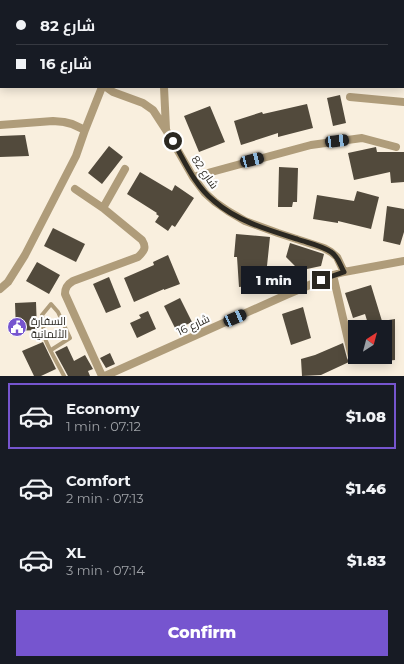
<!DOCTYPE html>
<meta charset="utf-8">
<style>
body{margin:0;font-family:Montserrat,Cairo,sans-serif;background:#20242c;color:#f1f3f6;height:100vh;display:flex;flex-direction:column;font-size:15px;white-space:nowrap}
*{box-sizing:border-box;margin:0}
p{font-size:13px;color:#9ea1a6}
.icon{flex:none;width:22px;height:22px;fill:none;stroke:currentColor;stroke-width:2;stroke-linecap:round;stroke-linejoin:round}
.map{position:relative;height:376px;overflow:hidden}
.sheet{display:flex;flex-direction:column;background:#171b24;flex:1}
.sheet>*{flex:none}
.guide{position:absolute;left:0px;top:0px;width:404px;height:88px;box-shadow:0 2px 10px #0003;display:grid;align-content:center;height:88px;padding:0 16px;background:#171b24}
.needle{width:26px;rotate:36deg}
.tools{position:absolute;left:348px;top:320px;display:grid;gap:8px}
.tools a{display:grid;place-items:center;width:44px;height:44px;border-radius:0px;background:#171b24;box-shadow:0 2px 10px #0003;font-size:20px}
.end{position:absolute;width:18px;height:18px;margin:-9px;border:5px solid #2b2821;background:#fff;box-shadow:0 0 0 2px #fff}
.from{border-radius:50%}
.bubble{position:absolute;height:28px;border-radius:0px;background:#171b24;box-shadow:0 2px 10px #0003;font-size:13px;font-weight:800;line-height:28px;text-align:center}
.car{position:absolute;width:12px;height:24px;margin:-12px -6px;border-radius:5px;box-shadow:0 0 3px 1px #0007;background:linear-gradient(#222 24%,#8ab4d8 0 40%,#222 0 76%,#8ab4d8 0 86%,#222 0)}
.guide b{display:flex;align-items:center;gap:14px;height:38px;font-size:15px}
.guide b+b{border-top:1px solid #363941}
.guide i{width:10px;height:10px;background:#f1f3f6}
ul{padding:7px 0 0;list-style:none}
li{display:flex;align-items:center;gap:12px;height:66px;margin:0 8px 6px;padding:0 8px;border:2px solid transparent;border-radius:0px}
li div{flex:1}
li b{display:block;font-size:15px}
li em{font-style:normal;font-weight:800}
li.on{border-color:#7655cf}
li>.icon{width:36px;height:36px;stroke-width:1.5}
.button{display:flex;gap:8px;margin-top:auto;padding:8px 16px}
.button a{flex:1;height:46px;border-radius:0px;background:#7655cf;color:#fff;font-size:16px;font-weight:800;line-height:46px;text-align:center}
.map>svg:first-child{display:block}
.building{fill:#524a3c}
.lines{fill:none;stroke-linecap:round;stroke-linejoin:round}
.service{stroke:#af9c7a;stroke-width:4}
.minor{stroke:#af9c7a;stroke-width:8}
.route{stroke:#2b2821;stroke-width:5}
.labels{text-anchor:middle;stroke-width:4;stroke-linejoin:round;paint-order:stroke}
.street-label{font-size:11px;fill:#2b2821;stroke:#fefefe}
.poi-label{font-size:11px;fill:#2b2821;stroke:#fefefe;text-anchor:start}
</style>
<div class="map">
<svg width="404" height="376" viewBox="0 0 404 376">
<rect width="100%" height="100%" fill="#f9efde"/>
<path class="building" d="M 340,95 L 346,123 L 333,126 L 327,98 Z
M 307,104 L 313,128 L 278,137 L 278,133 L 241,145 L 234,121 L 262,112 L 263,114 Z
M 210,106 L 225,142 L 199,152 L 184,116 Z
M 25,135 L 29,156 L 0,157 L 0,136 Z
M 109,146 L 123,157 L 102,184 L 88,173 Z
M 376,147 L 377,152 L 404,152 L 404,182 L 391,183 L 390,172 L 354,180 L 348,153 Z
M 279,167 L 298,168 L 297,202 L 293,202 L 292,207 L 278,207 Z
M 140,172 L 172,191 L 175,185 L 194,198 L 175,227 L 172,225 L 168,231 L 155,222 L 159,216 L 156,214 L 157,213 L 127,194 Z
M 357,191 L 379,197 L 371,229 L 338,221 L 338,223 L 313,219 L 317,195 L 354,201 Z
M 387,206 L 404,209 L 404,232 L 400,245 L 383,241 Z
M 53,228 L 85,244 L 76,262 L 44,246 Z
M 236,234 L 270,237 L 267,266 L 271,266 L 272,284 L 239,287 L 237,257 L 234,257 Z
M 290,243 L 324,254 L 321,266 L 307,269 L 295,266 L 286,257 Z
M 168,255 L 180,284 L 164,290 L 164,289 L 134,302 L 124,278 L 154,265 L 153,262 Z
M 37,262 L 60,275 L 49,294 L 26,281 Z
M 109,277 L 121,307 L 106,313 L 93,284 Z
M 371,285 L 382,321 L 395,319 L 395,360 L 385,361 L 385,327 L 369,327 L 365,314 L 353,318 L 345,293 Z
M 180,298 L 192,322 L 176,330 L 164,306 Z
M 36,302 L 37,330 L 16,331 L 15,303 Z
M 303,307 L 311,338 L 291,345 L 282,314 Z
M 148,311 L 156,329 L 137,338 L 130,323 L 141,318 L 139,315 Z
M 43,342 L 56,369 L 41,376 L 34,376 L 22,351 Z
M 343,343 L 347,358 L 349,362 L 321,375 L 302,376 L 301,359 L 315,355 Z
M 67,346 L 74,361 L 85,355 L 93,369 L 88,371 L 90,376 L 68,376 L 55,352 Z
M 110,353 L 115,364 L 106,368 L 100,358 Z"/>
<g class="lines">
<path class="service" d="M 51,350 L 70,338 L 58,312 L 51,304 L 42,315 C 43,323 43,332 46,341 C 51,353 58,364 64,376"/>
<path class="minor" d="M 256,0 L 258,1
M 150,1 L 151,0
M 204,1 L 204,0
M 343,1 L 345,0
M 0,20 L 1,20
M 106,87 L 113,92 L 143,103 L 153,110 L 166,130 L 193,177 L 205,193 L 215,202 L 228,211 L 245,221 L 278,233 L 324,248 L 331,252 L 337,257 L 344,272
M 164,87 L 166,129
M 350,97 L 404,102
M 0,125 L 53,121 L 64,122 L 72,124 L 85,130
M 193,177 L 311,145 L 362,138 L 396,147
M 75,189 L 103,208 L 142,240 C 147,248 144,251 138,257 L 73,281 C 68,284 65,287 65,294 L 102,376
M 103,208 L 125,169
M 333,275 L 352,357
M 0,289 L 8,282 L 25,255 L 76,156 L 85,130 L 102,87
M 105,376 L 286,295 L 333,275 L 344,272 L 404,261"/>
</g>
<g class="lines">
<path class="route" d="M 173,141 C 185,162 195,186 214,201 C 237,221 268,230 297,239 C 308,243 321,245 331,252 C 338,256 340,265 344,272 L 321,280"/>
</g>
<defs>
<g id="civic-disc" transform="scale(1)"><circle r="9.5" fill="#7655cf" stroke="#fefefe"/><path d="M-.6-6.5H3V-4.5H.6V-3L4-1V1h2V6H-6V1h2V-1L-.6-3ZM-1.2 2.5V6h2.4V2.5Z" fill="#fff"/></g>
</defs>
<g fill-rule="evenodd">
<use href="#civic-disc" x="17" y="327"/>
</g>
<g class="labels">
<g class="street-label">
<text transform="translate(205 172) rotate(55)" y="4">شارع 82</text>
<text transform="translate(193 325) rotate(-25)" y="4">شارع 16</text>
</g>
<g class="poi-label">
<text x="31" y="325">السفارة<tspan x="31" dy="13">الألمانية</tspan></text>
</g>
</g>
</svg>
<div class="tools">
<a><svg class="needle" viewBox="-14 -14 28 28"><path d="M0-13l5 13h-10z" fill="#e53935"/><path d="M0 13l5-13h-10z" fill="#9ea1a6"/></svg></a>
</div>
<i class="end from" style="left:173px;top:141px"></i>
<i class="end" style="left:321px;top:280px"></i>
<div class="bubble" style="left:241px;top:266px;width:66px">1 min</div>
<i class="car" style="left:337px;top:141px;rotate:83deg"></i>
<i class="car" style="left:252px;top:160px;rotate:75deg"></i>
<i class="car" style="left:235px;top:318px;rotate:66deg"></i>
<div class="guide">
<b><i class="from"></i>شارع 82</b>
<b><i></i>شارع 16</b>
</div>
</div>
<section class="sheet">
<ul>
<li class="on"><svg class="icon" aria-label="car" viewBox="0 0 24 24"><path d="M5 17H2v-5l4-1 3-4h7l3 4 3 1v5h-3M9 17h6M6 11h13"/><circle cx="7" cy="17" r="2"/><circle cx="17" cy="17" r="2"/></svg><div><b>Economy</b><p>1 min · 07:12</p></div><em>$1.08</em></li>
<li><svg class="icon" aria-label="car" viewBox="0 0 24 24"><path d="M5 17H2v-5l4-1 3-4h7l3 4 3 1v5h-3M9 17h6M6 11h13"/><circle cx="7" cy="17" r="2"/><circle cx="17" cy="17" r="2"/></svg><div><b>Comfort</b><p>2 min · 07:13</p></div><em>$1.46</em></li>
<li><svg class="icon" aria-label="car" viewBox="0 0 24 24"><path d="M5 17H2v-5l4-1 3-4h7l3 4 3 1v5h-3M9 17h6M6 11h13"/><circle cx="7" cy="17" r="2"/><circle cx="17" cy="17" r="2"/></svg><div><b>XL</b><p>3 min · 07:14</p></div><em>$1.83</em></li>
</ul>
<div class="button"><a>Confirm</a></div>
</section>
